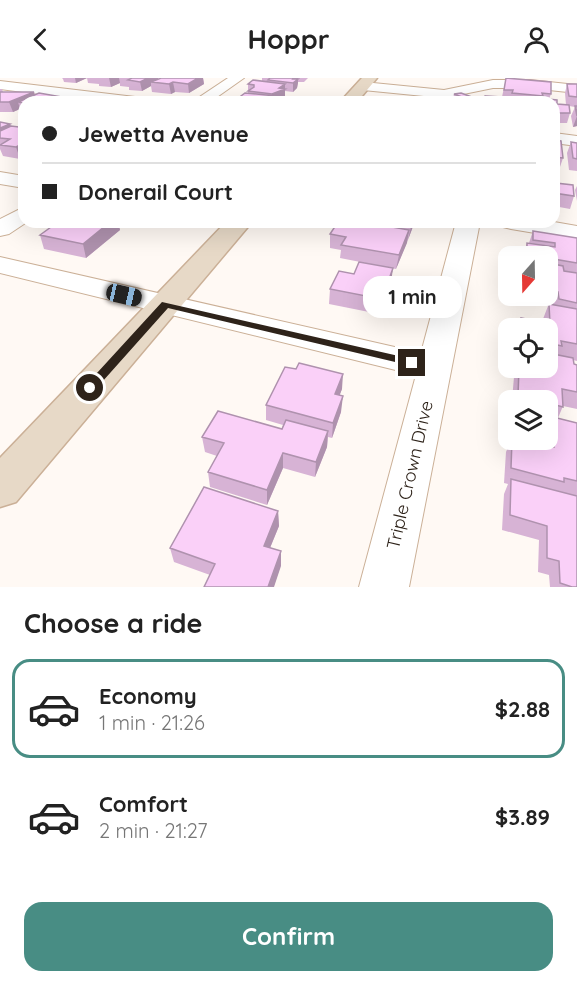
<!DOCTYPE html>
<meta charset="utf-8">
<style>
body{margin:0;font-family:Quicksand,sans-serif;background:#f2f2f2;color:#222;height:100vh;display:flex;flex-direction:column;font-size:22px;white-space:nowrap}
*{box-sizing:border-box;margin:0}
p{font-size:20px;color:#767676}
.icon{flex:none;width:33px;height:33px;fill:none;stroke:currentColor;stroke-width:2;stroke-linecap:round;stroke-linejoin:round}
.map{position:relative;height:509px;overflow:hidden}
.side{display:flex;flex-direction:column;background:#fff;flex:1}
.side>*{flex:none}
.top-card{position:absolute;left:18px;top:18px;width:542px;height:132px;border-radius:18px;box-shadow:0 6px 24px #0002;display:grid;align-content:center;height:132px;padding:0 24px;background:#fff}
.needle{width:39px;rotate:200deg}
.fabs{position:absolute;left:498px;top:168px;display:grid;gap:12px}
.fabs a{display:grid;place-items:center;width:60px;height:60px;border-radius:12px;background:#fff;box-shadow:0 6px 24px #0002;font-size:30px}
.end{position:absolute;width:27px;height:27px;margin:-14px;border:8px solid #2e231a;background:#fff;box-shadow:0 0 0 3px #fff}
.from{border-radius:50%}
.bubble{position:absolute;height:42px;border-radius:18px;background:#fff;box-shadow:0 6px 24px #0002;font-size:20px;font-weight:700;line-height:42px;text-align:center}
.car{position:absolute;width:18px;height:36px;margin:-18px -9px;border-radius:8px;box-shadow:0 0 4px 2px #0007;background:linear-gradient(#222 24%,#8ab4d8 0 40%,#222 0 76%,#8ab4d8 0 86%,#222 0)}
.top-card b{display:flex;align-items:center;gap:21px;height:57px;font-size:22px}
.top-card b+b{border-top:2px solid #e0e0e0}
.top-card i{width:15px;height:15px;background:#222}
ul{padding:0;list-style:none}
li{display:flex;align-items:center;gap:18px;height:99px;margin:0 12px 9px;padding:0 12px;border:3px solid transparent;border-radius:18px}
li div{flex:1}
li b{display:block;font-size:22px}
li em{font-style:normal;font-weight:700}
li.on{border-color:#488d84}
li>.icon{width:54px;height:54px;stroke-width:1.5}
h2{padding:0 24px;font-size:27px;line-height:72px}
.cta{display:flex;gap:12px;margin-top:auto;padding:12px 24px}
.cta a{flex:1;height:69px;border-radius:18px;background:#488d84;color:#fff;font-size:24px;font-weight:700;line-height:69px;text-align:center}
header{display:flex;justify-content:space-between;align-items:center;height:78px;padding:0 24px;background:#fff;font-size:27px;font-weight:700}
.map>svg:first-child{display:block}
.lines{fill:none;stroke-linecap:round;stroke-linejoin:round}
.street-casing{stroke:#cbb097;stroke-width:2}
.secondary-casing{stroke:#cbb097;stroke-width:3}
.street{fill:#fff;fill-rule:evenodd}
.secondary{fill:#e7d9c7;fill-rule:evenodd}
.wall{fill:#d7b3d5}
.shaded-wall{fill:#af92ae}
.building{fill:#fad0f8;stroke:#af92ae;stroke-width:1.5}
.route{fill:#2e231a}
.labels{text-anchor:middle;stroke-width:4.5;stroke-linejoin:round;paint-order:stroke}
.street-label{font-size:18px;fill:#2e231a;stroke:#fff}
</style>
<header><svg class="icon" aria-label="back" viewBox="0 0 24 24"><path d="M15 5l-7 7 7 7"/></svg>Hoppr<svg class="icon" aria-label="person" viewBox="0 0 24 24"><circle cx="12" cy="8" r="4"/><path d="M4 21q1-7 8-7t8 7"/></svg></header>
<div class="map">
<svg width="577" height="509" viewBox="0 0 577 509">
<rect width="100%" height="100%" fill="#fff9f4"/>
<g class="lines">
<g class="street-casing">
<path id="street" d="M 228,0 L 244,0 L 210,24 L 192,24 Z
M 493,2 L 530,2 L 577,7 L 577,15 L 530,10 L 493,10 L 444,20 L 363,12 L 356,8 L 363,4 L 444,12 Z
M 0,3 L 135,19 L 143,24 L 99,24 L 0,11 Z
M 554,55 L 577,58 L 577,68 L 554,65 Z
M 0,94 L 24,98 L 24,110 L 0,106 Z
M 24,129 L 24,144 L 27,144 L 9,156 L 0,158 L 0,141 Z
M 456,144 L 480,144 L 409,509 L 359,509 L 416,297 L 0,195 L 0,179 L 421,275 Z
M 499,144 L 554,144 L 577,148 L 577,162 L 511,151 L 503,149 Z"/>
</g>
<g class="secondary-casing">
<path id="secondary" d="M 362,0 L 377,0 L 357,24 L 340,24 Z
M 226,144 L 252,144 L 16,424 L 0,429 L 0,380 Z"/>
</g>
<use href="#street" class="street"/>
<use href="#secondary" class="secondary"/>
</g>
<path class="wall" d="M 62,0 L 87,0 L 76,5 L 64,4 L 63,1 Z
M 87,0 L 158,0 L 158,1 L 161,0 L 203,0 L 204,6 L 189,15 L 175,14 L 171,16 L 152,14 L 151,8 L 142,13 L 129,12 L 129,9 L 120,8 L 120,5 L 111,9 L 99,8 L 99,6 L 88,5 Z
M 262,0 L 308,0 L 304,4 L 298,4 L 297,10 L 293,14 L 285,13 L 285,20 L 276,24 L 233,24 L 248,15 L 248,6 L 262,3 Z
M 506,0 L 551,16 L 549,21 L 557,26 L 566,27 L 565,15 L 567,6 L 577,6 L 577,48 L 573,49 L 571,38 L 575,29 L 569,28 L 570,35 L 567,45 L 554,45 L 554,24 L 442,24 L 442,23 L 453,21 L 454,16 L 484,24 L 486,18 L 502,19 Z
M 0,11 L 2,11 L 3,14 L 34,14 L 35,17 L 24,24 L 24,34 L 21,34 L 20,31 L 13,34 L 0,34 Z
M 0,44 L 10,46 L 11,48 L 19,49 L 24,47 L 24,78 L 20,81 L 3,78 L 0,71 Z
M 554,62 L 563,80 L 559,92 L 554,91 Z
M 571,64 L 577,65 L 577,93 L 569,92 L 567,75 Z
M 554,96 L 556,105 L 574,118 L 570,131 L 554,128 Z
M 577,108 L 577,123 L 575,112 Z
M 50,144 L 118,144 L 120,152 L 86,180 L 44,171 L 40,157 L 51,149 Z
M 371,144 L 415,144 L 396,191 L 340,180 L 341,172 L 330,170 L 330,156 L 371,145 Z
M 533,153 L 577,160 L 577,283 L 573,282 L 574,286 L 577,287 L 577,331 L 563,328 L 558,340 L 577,345 L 577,509 L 550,509 L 549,497 L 538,494 L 539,462 L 502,452 L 504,416 L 508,406 L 504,405 L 506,374 L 511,362 L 523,362 L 546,367 L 546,362 L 548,362 L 548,350 L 551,343 L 548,342 L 548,322 L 512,322 L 514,299 L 517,290 L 548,290 L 548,250 L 517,250 L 521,240 L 543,245 L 543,241 L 548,228 L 547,227 L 546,218 L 548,218 L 548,178 L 526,178 L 527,177 L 526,178 L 522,178 L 527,165 L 529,165 Z
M 339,193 L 391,205 L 385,219 L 384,218 L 384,225 L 379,236 L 329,226 L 330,211 Z
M 342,311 L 339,318 L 341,334 L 332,360 L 328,359 L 327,369 L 315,399 L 283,390 L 267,427 L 210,409 L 208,394 L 217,378 L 205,374 L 202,359 L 282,351 L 283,347 L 266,342 L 266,327 Z
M 278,433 L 279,448 L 270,470 L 281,473 L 281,488 L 210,497 L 174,484 L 170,470 Z"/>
<path class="shaded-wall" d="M 75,0 L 87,0 L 76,5 Z
M 109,0 L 119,0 L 120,5 L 111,9 Z
M 145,0 L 158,0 L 158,4 L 151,4 L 151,8 L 142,13 L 140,4 Z
M 198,0 L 203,0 L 204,6 L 189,15 L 188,6 Z
M 294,0 L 298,0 L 298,5 L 297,10 L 293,14 L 293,1 Z
M 173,4 L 175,14 L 171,16 L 169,6 Z
M 285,6 L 285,20 L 276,24 L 272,24 L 272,16 Z
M 34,14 L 36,24 L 18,24 L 20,31 L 13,34 L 9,24 Z
M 577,38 L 577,48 L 573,49 Z
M 10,46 L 13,56 L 0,60 L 0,50 Z
M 24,65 L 24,71 L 22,70 L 24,78 L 20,81 L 16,69 Z
M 110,144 L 118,144 L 120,152 L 86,180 L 83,166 Z
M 412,144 L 413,144 L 412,151 L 408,162 Z
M 409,152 L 407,165 L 396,191 L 399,177 Z
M 393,190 L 391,205 L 385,219 L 388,204 Z
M 386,210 L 384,225 L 379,236 L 381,221 Z
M 343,296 L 342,311 L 334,332 L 335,316 Z
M 343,318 L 341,334 L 332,360 L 333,345 Z
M 328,353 L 327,369 L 315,399 L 316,384 Z
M 283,375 L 283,390 L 267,427 L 267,412 Z
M 278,433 L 279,448 L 265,482 L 264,468 Z
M 281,473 L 281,488 L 274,509 L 268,509 Z"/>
<path class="building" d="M 130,0 L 148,0 L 140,4 L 128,2 L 132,0 Z
M 161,0 L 198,0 L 188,6 L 173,4 L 169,6 L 151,4 Z
M 270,0 L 294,0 L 293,1 L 298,1 L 293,5 L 268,2 Z
M 506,0 L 551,4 L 551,16 L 542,15 L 543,18 L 512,15 L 513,12 L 504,12 Z
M 253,2 L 285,6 L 279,10 L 285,11 L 272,16 L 248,13 L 254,9 L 254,7 L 248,6 Z
M 567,6 L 577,6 L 577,19 L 569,18 Z
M 0,14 L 34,14 L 9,24 L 0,24 Z
M 39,15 L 68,20 L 60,24 L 24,25 L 18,24 Z
M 245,15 L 276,18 L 272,21 L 267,21 L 264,24 L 233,24 Z
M 461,15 L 485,24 L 445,24 L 442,23 L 462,19 L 454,16 Z
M 486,18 L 516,20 L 521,24 L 493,24 Z
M 536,20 L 557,22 L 557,26 L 569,27 L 570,35 L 555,35 L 556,37 L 554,37 L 554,24 L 537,24 Z
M 68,22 L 105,23 L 103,24 L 64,24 Z
M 575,28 L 577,28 L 577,38 Z
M 0,44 L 10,46 L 0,50 Z
M 24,47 L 24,65 L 16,69 L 0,67 L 10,61 L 0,60 L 0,53 L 11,48 L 19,49 Z
M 554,62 L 561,63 L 563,80 L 554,79 Z
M 571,64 L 577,65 L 577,81 L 573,80 Z
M 554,96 L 556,96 L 556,105 L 573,107 L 574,118 L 554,115 Z
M 58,144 L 110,144 L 83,166 L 40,157 Z
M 338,144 L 364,144 L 409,152 L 399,177 L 341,167 L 346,159 L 330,156 Z
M 384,144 L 412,144 L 411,148 Z
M 533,153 L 577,160 L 577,185 L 548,180 L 548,178 L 537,178 L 527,177 L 527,165 L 555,169 L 555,165 L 533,162 Z
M 359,184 L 393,190 L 388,204 L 378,203 L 376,208 L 386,210 L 381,221 L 330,211 L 339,193 L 354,196 Z
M 548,185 L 563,188 L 564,193 L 577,195 L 577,225 L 559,221 L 558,214 L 552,213 L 552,201 L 548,200 Z
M 549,226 L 577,231 L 577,266 L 561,263 L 562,268 L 548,265 L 548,250 L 520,250 L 521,240 L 550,246 Z
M 548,275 L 573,280 L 574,286 L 577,287 L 577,314 L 562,311 L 563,329 L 548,325 L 548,322 L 536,322 L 518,318 L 519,290 L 548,290 Z
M 299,285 L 343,296 L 335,316 L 343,318 L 333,345 L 266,327 L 285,289 L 296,291 Z
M 218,333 L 282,351 L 286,342 L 328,353 L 316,384 L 283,375 L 267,412 L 208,394 L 224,365 L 202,359 Z
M 553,339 L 577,345 L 577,403 L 564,400 L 564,404 L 511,390 L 512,362 L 523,362 L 554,369 Z
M 511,401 L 577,418 L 577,509 L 572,509 L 560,505 L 559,483 L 547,480 L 547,448 L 510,437 Z
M 204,409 L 278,433 L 264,468 L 281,473 L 268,509 L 204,509 L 215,486 L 170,470 Z"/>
<path class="route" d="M 162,224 L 412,281 L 417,285 L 412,288 L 168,230 L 94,313 L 86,313 L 86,307 Z"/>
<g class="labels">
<g class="street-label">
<text transform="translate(410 397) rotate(-77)" y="6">Triple Crown Drive</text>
</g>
</g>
</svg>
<div class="fabs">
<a><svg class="needle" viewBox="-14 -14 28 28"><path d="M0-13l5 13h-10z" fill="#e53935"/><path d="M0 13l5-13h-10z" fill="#767676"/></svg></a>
<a><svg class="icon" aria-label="locate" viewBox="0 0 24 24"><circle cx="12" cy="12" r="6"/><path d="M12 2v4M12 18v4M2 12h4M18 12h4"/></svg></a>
<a><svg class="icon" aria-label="layers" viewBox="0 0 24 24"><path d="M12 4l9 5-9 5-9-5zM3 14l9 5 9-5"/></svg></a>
</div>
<i class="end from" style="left:90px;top:310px"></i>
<i class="end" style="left:412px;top:285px"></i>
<div class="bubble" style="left:363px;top:198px;width:99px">1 min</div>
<i class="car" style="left:124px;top:217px;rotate:103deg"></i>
<div class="top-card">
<b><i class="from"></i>Jewetta Avenue</b>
<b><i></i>Donerail Court</b>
</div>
</div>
<section class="side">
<h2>Choose a ride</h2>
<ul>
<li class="on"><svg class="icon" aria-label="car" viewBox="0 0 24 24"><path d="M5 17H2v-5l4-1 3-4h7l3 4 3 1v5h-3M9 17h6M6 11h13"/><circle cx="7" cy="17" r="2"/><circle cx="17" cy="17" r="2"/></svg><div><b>Economy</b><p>1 min · 21:26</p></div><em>$2.88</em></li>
<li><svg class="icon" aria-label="car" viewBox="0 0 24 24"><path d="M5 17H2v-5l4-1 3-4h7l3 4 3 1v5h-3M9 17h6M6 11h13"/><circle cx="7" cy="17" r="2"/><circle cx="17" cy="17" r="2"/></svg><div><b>Comfort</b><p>2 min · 21:27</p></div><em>$3.89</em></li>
</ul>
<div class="cta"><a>Confirm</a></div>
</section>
